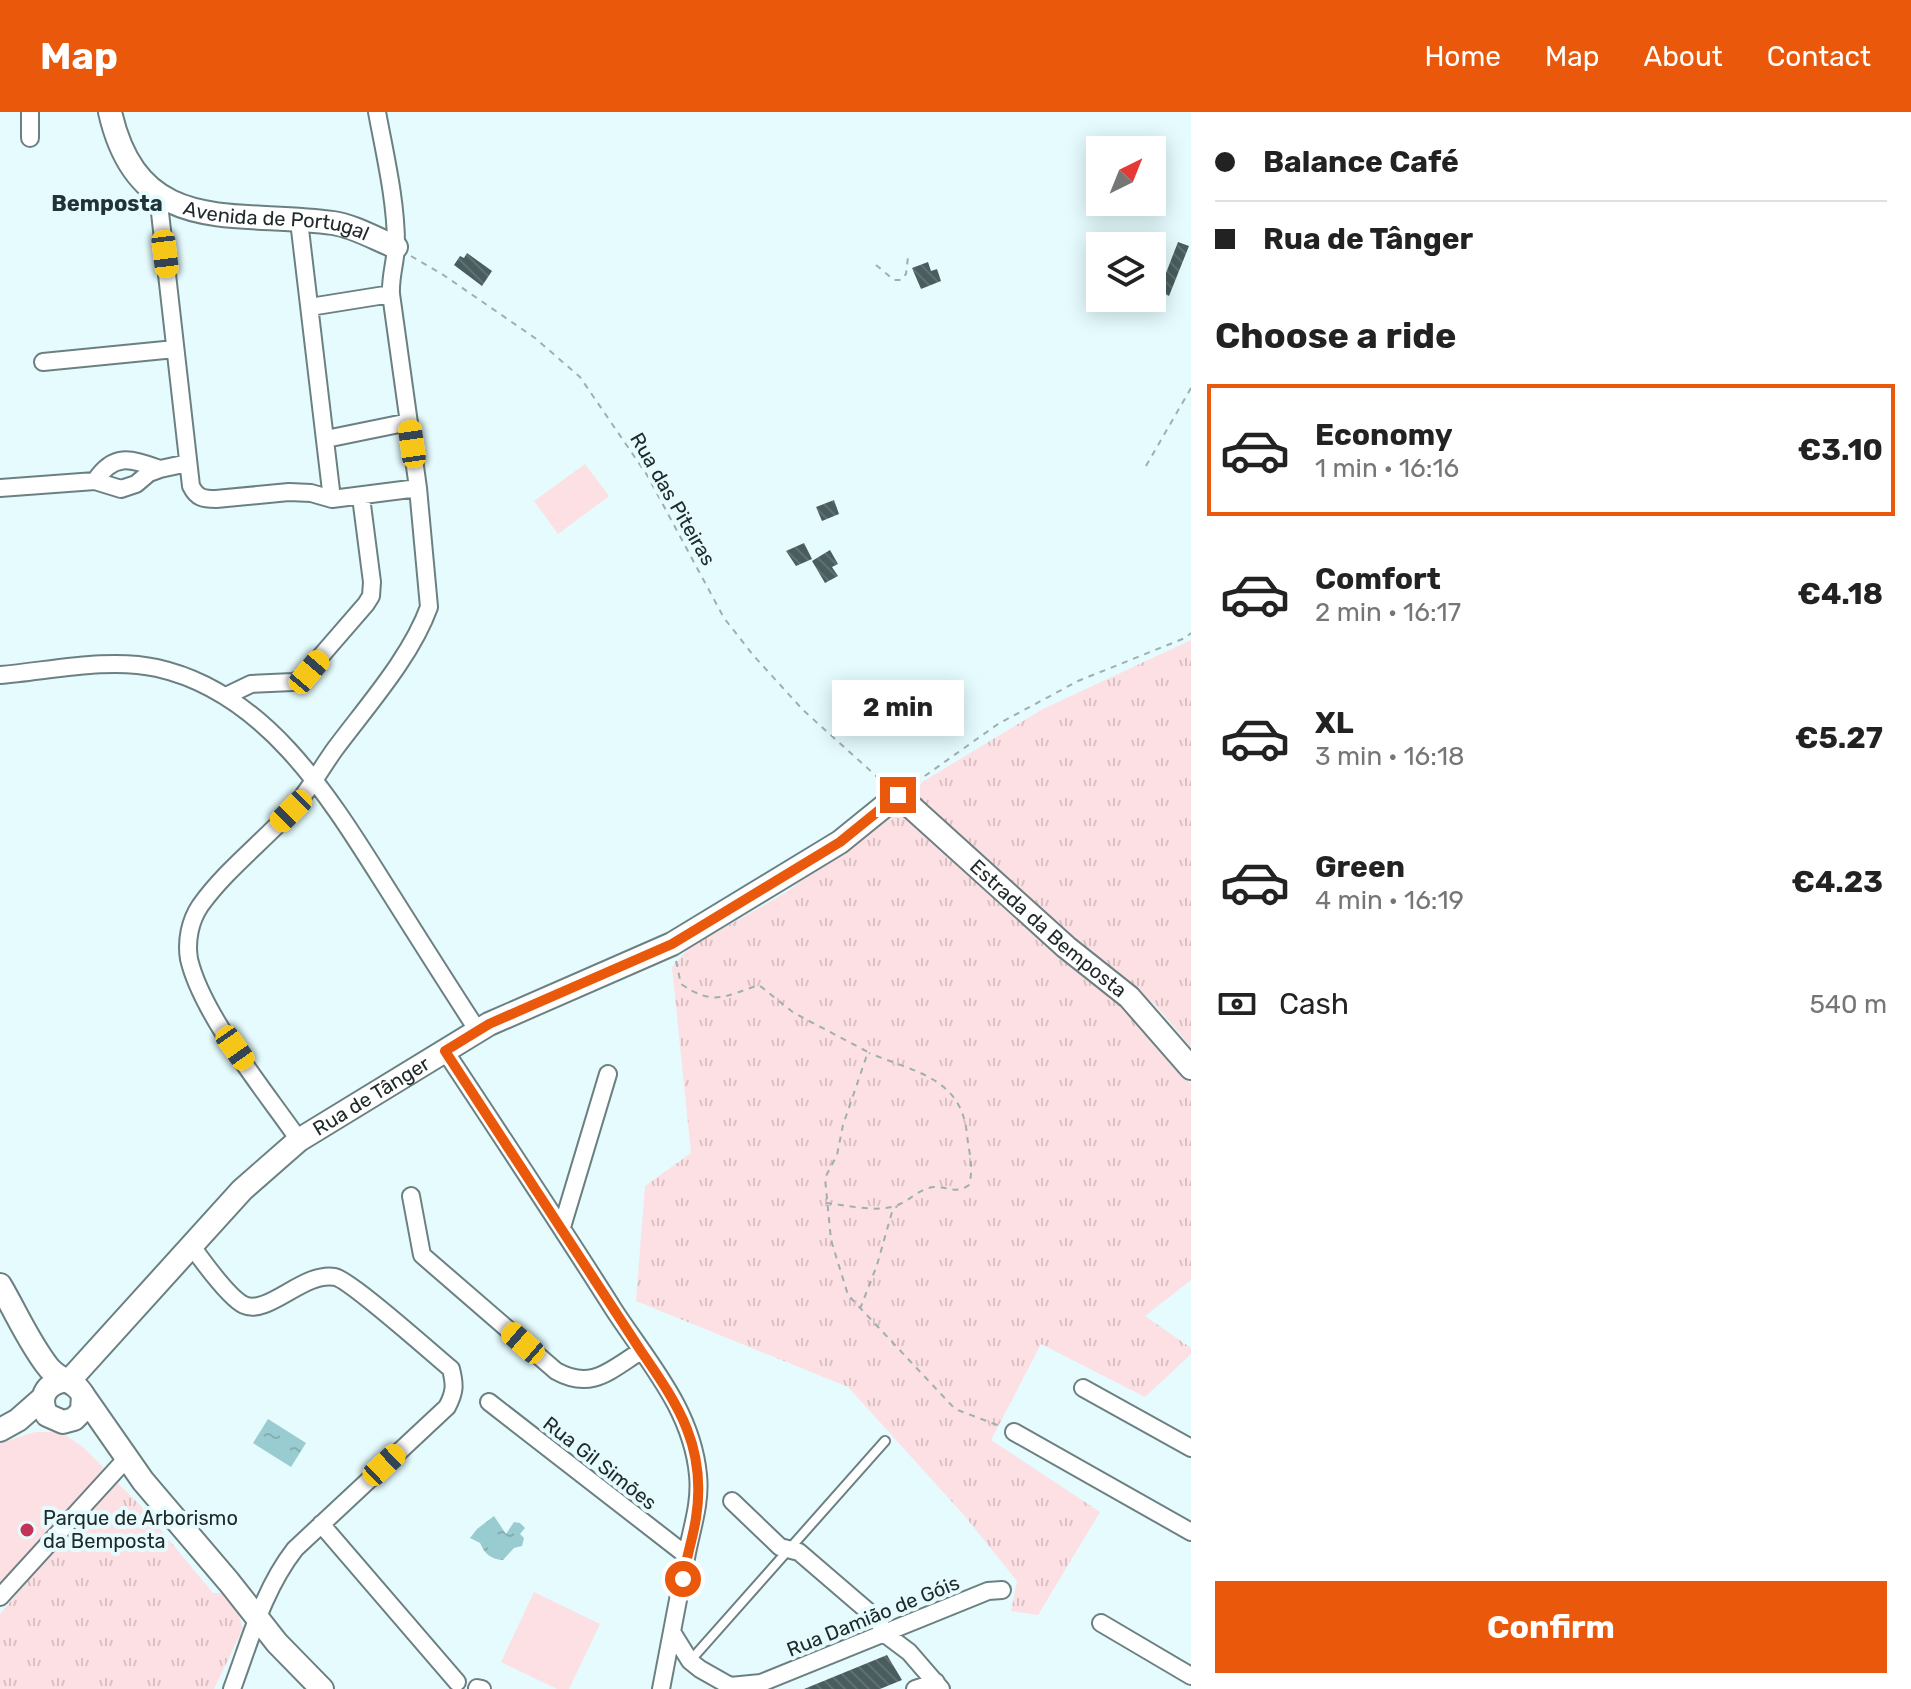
<!DOCTYPE html>
<meta charset="utf-8">
<style>
body{margin:0;font-family:Rubik,sans-serif;background:#f6f6f6;color:#222;height:100vh;display:flex;flex-direction:column;font-size:30px;white-space:nowrap}
*{box-sizing:border-box;margin:0}
p{font-size:26px;color:#767676}
.icon{flex:none;width:44px;height:44px;fill:none;stroke:currentColor;stroke-width:2;stroke-linecap:round;stroke-linejoin:round}
.map{position:relative;flex:1;overflow:hidden}
.details{display:flex;flex-direction:column;background:#fff;width:720px}
.details>*{flex:none}
.hud{display:grid;align-content:center;height:176px;padding:0 24px;background:#fff}
.needle{width:52px;rotate:43deg}
.fabs{position:absolute;left:1086px;top:24px;display:grid;gap:16px}
.fabs a{display:grid;place-items:center;width:80px;height:80px;border-radius:0px;background:#fff;box-shadow:0 4px 20px #0003;font-size:40px}
.end{position:absolute;width:36px;height:36px;margin:-18px;border:10px solid #ea580c;background:#fff;box-shadow:0 0 0 4px #fff}
.from{border-radius:50%}
.bubble{position:absolute;height:56px;border-radius:0px;background:#fff;box-shadow:0 4px 20px #0003;font-size:26px;font-weight:700;line-height:56px;text-align:center}
.car{position:absolute;width:24px;height:48px;margin:-24px -12px;border-radius:10px;box-shadow:0 0 6px 2px #0007;background:linear-gradient(#f5c518 24%,#345 0 40%,#f5c518 0 76%,#345 0 86%,#f5c518 0)}
.hud b{display:flex;align-items:center;gap:28px;height:76px;font-size:30px}
.hud b+b{border-top:2px solid #e0e0e0}
.hud i{width:20px;height:20px;background:#222}
ul{padding:0;list-style:none}
li{display:flex;align-items:center;gap:24px;height:132px;margin:0 16px 12px;padding:0 8px;border:4px solid transparent;border-radius:0px}
li div{flex:1}
li b{display:block;font-size:30px}
li em{font-style:normal;font-weight:700}
li.on{border-color:#ea580c}
li>.icon{width:72px;height:72px;stroke-width:1.5}
h2{padding:0 24px;font-size:36px;line-height:96px}
.pay{display:flex;align-items:center;gap:20px;height:88px;padding:0 24px;font-size:30px}
.pay p{margin-inline-start:auto}
.action{display:flex;gap:16px;margin-top:auto;padding:16px 24px}
.action a{flex:1;height:92px;border-radius:0px;background:#ea580c;color:#fff;font-size:32px;font-weight:700;line-height:92px;text-align:center}
header{display:flex;align-items:center;gap:48px;box-sizing:border-box;height:112px;padding:0 40px;background:#ea580c;color:#fff}
header strong{font-size:38px}
nav{display:flex;gap:44px;margin-inline-start:auto;font-size:28px}
main{display:flex;flex:1;min-height:0}
.map>svg:first-child{display:block}
.grass{fill:url(#grass-tufts)}
.green{fill:#fde0e3}
.water{fill:url(#water-ripples)}
.building{fill:url(#building-back-hatch)}
.lines{fill:none;stroke-linecap:round;stroke-linejoin:round}
.lane-casing{stroke:#6c8082;stroke-width:12}
.street-casing{stroke:#6c8082;stroke-width:20}
.secondary-casing{stroke:#6c8082;stroke-width:26}
.path{stroke:#9eafb0;stroke-width:2;stroke-dasharray:6 6;stroke-linecap:butt}
.lane{stroke:#fff;stroke-width:8}
.street{stroke:#fff;stroke-width:16}
.secondary{stroke:#fff;stroke-width:22}
.route{stroke:#ea580c;stroke-width:10}
.poi-dot{fill:#c33358;stroke:#e5fbfd;stroke-width:3}
.labels{text-anchor:middle;stroke-width:8;stroke-linejoin:round;paint-order:stroke}
.street-label{font-size:20px;fill:#212a2b;stroke:#e5fbfd}
.poi-label{font-size:20px;fill:#212a2b;stroke:#e5fbfd;text-anchor:start}
.neighbourhood-label{font-size:22px;font-weight:bold;fill:#213335;stroke:#e5fbfd}
</style>
<header>
<strong>Map</strong>
<nav><a>Home</a><a>Map</a><a>About</a><a>Contact</a></nav>
</header>
<main>
<div class="map">
<svg width="1191" height="1577" viewBox="0 0 1191 1577">
<defs>
<pattern id="grass-tufts" width="24" height="20" patternUnits="userSpaceOnUse" patternTransform="scale(2)"><rect width="24" height="20" fill="#fde0e3"/><path d="M3 7l-1-3M5 7V3M7 7l1-3M15 17l-1-3M17 17v-4M19 17l1-3" fill="none" stroke="#d9c0c3"/></pattern>
<pattern id="water-ripples" width="26" height="14" patternUnits="userSpaceOnUse" patternTransform="scale(2)"><rect width="26" height="14" fill="#98ccd1"/><path d="M2 4q2-2 4 0t4 0M15 11q2-2 4 0t4 0" fill="none" stroke="#83afb4"/></pattern>
<pattern id="building-back-hatch" width="6" height="6" patternUnits="userSpaceOnUse" patternTransform="scale(2)"><rect width="6" height="6" fill="#495c5e"/><path d="M-1 5l2 2M0 0l6 6M5-1l2 2" fill="none" stroke="#607071"/></pattern>
</defs>
<rect width="100%" height="100%" fill="#e5fbfd"/>
<path class="grass" d="M 1191,528 L 1191,935 L 1156,894 L 1073,828 L 920,691 C 917,683 917,678 922,670 L 1043,597 Z
M 903,703 L 920,713 L 1156,924 L 1191,971 L 1191,1168 L 1145,1204 L 1191,1236 L 1191,1242 L 1145,1285 L 1041,1232 L 991,1328 L 1100,1400 L 1038,1503 L 1011,1499 L 1017,1469 L 963,1402 L 848,1275 L 636,1189 L 645,1074 L 691,1041 L 672,855 L 689,836 L 785,781 L 889,704 Z
M 113,1367 L 140,1393 L 213,1481 L 229,1481 L 233,1486 L 243,1516 L 214,1577 L 0,1577 L 0,1502 Z"/>
<path class="green" d="M 585,352 L 609,384 L 558,422 L 534,389 Z
M 35,1320 L 61,1320 L 83,1335 L 107,1359 L 0,1477 L 0,1331 Z
M 534,1480 L 600,1512 L 569,1577 L 557,1577 L 501,1550 Z"/>
<path class="water" d="M 268,1307 L 306,1331 L 291,1355 L 253,1331 Z
M 494,1404 L 506,1422 L 514,1410 L 520,1411 L 525,1416 L 520,1422 L 524,1426 L 522,1434 L 514,1436 L 503,1448 C 490,1447 485,1442 480,1431 L 470,1426 L 477,1417 Z"/>
<path class="building" d="M 1178,130 L 1189,134 L 1169,184 L 1159,179 Z
M 467,141 L 492,159 L 482,174 L 454,153 L 460,144 L 464,146 Z
M 928,150 L 931,159 L 937,157 L 941,169 L 921,177 L 912,156 Z
M 834,388 L 839,402 L 822,409 L 816,395 Z
M 804,431 L 812,447 L 796,454 L 786,439 Z
M 830,438 L 838,452 L 832,455 L 838,464 L 825,471 L 812,449 Z
M 887,1543 L 902,1568 L 880,1577 L 804,1577 Z"/>
<g class="lines">
<g class="lane-casing">
<path id="lane" d="M 690,1549 L 885,1329"/>
</g>
<g class="street-casing">
<path id="street" d="M 30,0 L 30,26
M 158,83 L 191,374 C 197,386 203,387 216,387 L 289,380 L 311,381 L 332,387 L 418,376
M 299,109 L 332,387
M 310,195 L 391,182
M 43,250 L 175,237
M 326,327 L 409,310
M 95,369 C 114,340 131,347 160,357
M 0,376 L 95,369 L 121,377 L 136,372 L 149,361 L 160,357 L 188,351
M 0,563 C 49,559 109,545 157,556 C 269,581 333,691 390,781 C 419,827 448,873 478,919
M 226,584 L 251,572 L 293,570 L 301,567 L 366,492 L 371,484 L 372,470 L 361,385
M 445,939 C 502,1025 559,1111 614,1198 C 648,1250 692,1298 698,1363 C 701,1392 691,1418 686,1446 C 678,1490 669,1533 661,1577
M 299,1028 C 265,979 202,903 189,847 C 186,829 190,809 200,794 C 224,760 260,732 289,701 C 307,682 320,658 335,637 C 367,594 411,545 429,495 L 418,376 L 391,182 C 390,164 396,149 396,132 C 396,89 385,43 377,0
M 411,1084 L 422,1143 L 556,1259 C 592,1279 610,1258 641,1239
M 562,1115 L 608,962
M 191,1133 C 201,1147 229,1186 244,1193 C 268,1204 304,1159 335,1165 C 350,1168 433,1242 451,1257 C 455,1273 455,1280 447,1295 L 295,1437 C 263,1478 250,1529 232,1577
M 1083,1276 L 1191,1336
M 489,1290 L 686,1443
M 1014,1320 L 1191,1420
M 732,1389 L 780,1435 L 799,1440 L 877,1507 L 885,1522 L 909,1540 L 941,1577
M 321,1412 L 457,1570
M 0,1485 L 126,1347
M 1101,1511 L 1191,1564
M 672,1520 L 690,1549 L 700,1557 L 730,1574 L 761,1571 L 988,1479 L 1002,1478
M 477,1576 L 482,1577
M 915,1577 L 936,1570"/>
</g>
<g class="secondary-casing">
<g id="secondary">
<path id="s1" d="M 110,0 C 139,128 235,97 333,111 C 354,114 376,127 396,135"/>
<path d="M 0,1173 C 16,1200 29,1231 49,1256 C 62,1271 74,1267 83,1283 L 82,1299 L 74,1307 L 63,1310 L 47,1303 C 38,1287 45,1273 62,1269"/>
<path id="s2" d="M 69,1269 L 242,1078 L 299,1028 L 489,912 L 672,832 L 840,730 L 898,683 L 1066,835 L 1129,885 L 1191,956"/>
<path d="M 83,1283 L 143,1369 L 229,1470 L 277,1531 L 322,1577"/>
<path d="M 0,1318 L 18,1308 L 43,1286"/>
</g>
</g>
<path class="path" d="M 411,144 L 442,162 L 535,226 L 580,265 L 647,363 L 724,506 L 753,543 L 803,598 L 885,672
M 876,153 L 894,168 L 901,168 L 906,162 L 908,145
M 1146,354 L 1191,276
M 915,671 L 998,612 L 1078,569 L 1185,526 L 1191,521
M 676,849 L 681,872 C 714,894 723,885 759,873 L 794,901 L 868,940 L 843,1013 L 837,1043 L 825,1066 L 831,1128 L 848,1183 L 955,1297 L 1000,1314
M 826,1091 C 847,1093 880,1102 900,1092 C 911,1087 921,1076 934,1075 C 948,1074 955,1083 969,1073 C 974,1055 969,1041 967,1023 C 962,966 915,960 869,941
M 860,1197 L 877,1153 L 892,1100 L 897,1094"/>
<use href="#lane" class="lane"/>
<use href="#street" class="street"/>
<use href="#secondary" class="secondary"/>
</g>
<g class="lines">
<path class="route" d="M 683,1467 C 686,1446 693,1426 696,1406 C 707,1336 679,1294 641,1239 L 445,939 L 489,912 L 672,832 L 840,730 L 898,683"/>
</g>
<circle class="poi-dot" cx="27" cy="1418" r="8"/>
<g class="labels">
<g class="street-label">
<text dy="7" stroke="none"><textPath href="#s1" startOffset="220">Avenida de Portugal</textPath></text>
<text transform="translate(673 387) rotate(60)" y="7">Rua das Piteiras</text>
<text dy="7" stroke="none"><textPath href="#s2" startOffset="1228">Estrada da Bemposta</textPath></text>
<text dy="7" stroke="none"><textPath href="#s2" startOffset="418">Rua de Tânger</textPath></text>
<text transform="translate(600 1351) rotate(38)" y="7">Rua Gil Simões</text>
<text transform="translate(873 1504) rotate(-22)" y="7">Rua Damião de Góis</text>
</g>
<g class="poi-label">
<text x="43" y="1413">Parque de Arborismo<tspan x="43" dy="23">da Bemposta</tspan></text>
</g>
<g class="neighbourhood-label">
<text x="107" y="99">Bemposta</text>
</g>
</g>
</svg>
<div class="fabs">
<a><svg class="needle" viewBox="-14 -14 28 28"><path d="M0-13l5 13h-10z" fill="#e53935"/><path d="M0 13l5-13h-10z" fill="#767676"/></svg></a>
<a><svg class="icon" aria-label="layers" viewBox="0 0 24 24"><path d="M12 4l9 5-9 5-9-5zM3 14l9 5 9-5"/></svg></a>
</div>
<i class="end from" style="left:683px;top:1467px"></i>
<i class="end" style="left:898px;top:683px"></i>
<div class="bubble" style="left:832px;top:568px;width:132px">2 min</div>
<i class="car" style="left:165px;top:142px;rotate:173deg"></i>
<i class="car" style="left:412px;top:332px;rotate:352deg"></i>
<i class="car" style="left:309px;top:560px;rotate:40deg"></i>
<i class="car" style="left:291px;top:699px;rotate:225deg"></i>
<i class="car" style="left:235px;top:936px;rotate:145deg"></i>
<i class="car" style="left:523px;top:1231px;rotate:311deg"></i>
<i class="car" style="left:384px;top:1353px;rotate:47deg"></i>
</div>
<section class="details">
<div class="hud">
<b><i class="from"></i>Balance Café</b>
<b><i></i>Rua de Tânger</b>
</div>
<h2>Choose a ride</h2>
<ul>
<li class="on"><svg class="icon" aria-label="car" viewBox="0 0 24 24"><path d="M5 17H2v-5l4-1 3-4h7l3 4 3 1v5h-3M9 17h6M6 11h13"/><circle cx="7" cy="17" r="2"/><circle cx="17" cy="17" r="2"/></svg><div><b>Economy</b><p>1 min · 16:16</p></div><em>€3.10</em></li>
<li><svg class="icon" aria-label="car" viewBox="0 0 24 24"><path d="M5 17H2v-5l4-1 3-4h7l3 4 3 1v5h-3M9 17h6M6 11h13"/><circle cx="7" cy="17" r="2"/><circle cx="17" cy="17" r="2"/></svg><div><b>Comfort</b><p>2 min · 16:17</p></div><em>€4.18</em></li>
<li><svg class="icon" aria-label="car" viewBox="0 0 24 24"><path d="M5 17H2v-5l4-1 3-4h7l3 4 3 1v5h-3M9 17h6M6 11h13"/><circle cx="7" cy="17" r="2"/><circle cx="17" cy="17" r="2"/></svg><div><b>XL</b><p>3 min · 16:18</p></div><em>€5.27</em></li>
<li><svg class="icon" aria-label="car" viewBox="0 0 24 24"><path d="M5 17H2v-5l4-1 3-4h7l3 4 3 1v5h-3M9 17h6M6 11h13"/><circle cx="7" cy="17" r="2"/><circle cx="17" cy="17" r="2"/></svg><div><b>Green</b><p>4 min · 16:19</p></div><em>€4.23</em></li>
</ul>
<div class="pay"><svg class="icon" aria-label="cash" viewBox="0 0 24 24"><path d="M3 7h18v10H3z"/><circle cx="12" cy="12" r="2"/></svg>Cash<p>540 m</p></div>
<div class="action"><a>Confirm</a></div>
</section>
</main>
